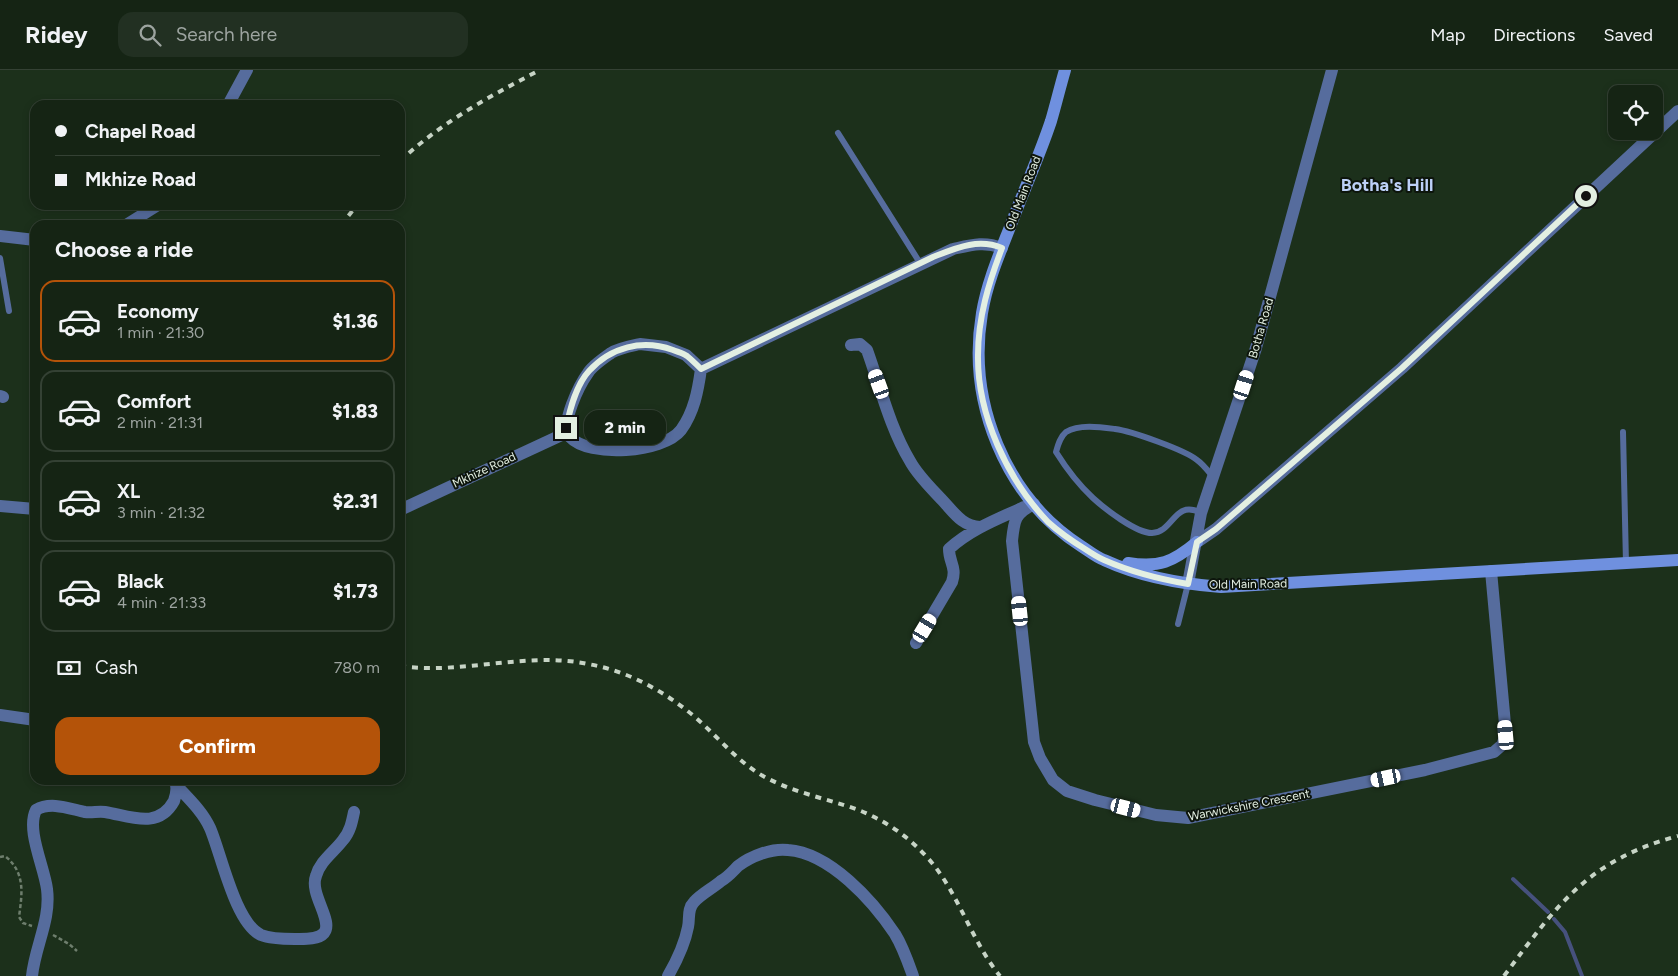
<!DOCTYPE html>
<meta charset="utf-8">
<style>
body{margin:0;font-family:Figtree,sans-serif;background:#223022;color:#f1f3f6;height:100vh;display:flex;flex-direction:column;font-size:19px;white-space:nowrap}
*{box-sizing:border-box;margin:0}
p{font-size:16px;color:#9da4a0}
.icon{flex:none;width:28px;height:28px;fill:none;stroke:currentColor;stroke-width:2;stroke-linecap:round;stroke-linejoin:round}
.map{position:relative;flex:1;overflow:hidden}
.panel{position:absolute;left:30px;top:150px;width:375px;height:565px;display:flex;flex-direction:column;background:#152414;border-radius:15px;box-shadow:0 2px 8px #0003,0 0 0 1px #344134}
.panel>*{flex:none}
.banner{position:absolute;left:30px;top:30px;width:375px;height:110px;border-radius:15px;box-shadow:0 2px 8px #0003,0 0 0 1px #344134;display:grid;align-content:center;height:110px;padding:0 25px;background:#152414}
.fabs{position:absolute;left:1608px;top:15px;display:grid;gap:10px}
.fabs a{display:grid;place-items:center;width:55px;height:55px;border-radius:10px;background:#152414;box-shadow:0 2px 8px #0003,0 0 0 1px #344134;font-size:25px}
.end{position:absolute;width:22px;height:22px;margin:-11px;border:6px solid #e3efe2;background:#111;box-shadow:0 0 0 2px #111}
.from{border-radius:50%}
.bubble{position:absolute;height:35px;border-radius:15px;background:#152414;box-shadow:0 2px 8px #0003,0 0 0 1px #344134;font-size:16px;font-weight:800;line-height:35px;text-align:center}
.car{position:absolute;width:15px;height:30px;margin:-15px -8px;border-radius:6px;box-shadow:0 0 4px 1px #0007;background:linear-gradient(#fff 24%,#345 0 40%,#fff 0 76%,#345 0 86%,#fff 0)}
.banner b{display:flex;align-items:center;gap:18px;height:48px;font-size:19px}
.banner b+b{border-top:1px solid #344134}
.banner i{width:12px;height:12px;background:#f1f3f6}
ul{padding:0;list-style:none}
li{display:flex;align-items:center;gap:15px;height:82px;margin:0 10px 8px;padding:0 15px;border:2px solid #344134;border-radius:15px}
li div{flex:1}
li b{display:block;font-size:19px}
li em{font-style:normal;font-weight:800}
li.active{border-color:#b45309}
li>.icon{width:45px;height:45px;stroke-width:1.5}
h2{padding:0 25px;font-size:22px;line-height:60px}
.pay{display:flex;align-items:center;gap:12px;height:55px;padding:0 25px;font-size:19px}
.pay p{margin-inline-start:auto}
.action{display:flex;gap:10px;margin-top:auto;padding:10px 25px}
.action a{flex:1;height:58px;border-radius:15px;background:#b45309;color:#fff;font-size:20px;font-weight:800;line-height:58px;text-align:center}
header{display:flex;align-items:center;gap:30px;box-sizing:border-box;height:70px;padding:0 25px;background:#152414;border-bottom:1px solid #344134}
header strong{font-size:24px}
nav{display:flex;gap:28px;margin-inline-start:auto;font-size:18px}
.search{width:350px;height:45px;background:#223022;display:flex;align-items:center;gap:12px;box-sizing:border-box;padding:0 18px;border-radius:15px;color:#9da4a0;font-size:19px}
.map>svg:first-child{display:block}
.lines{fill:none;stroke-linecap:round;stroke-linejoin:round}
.stream{stroke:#46517d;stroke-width:4}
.path{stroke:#6e7e6d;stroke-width:2.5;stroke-dasharray:4 2.5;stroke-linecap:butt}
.lane{stroke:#566c9d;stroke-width:6}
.street{stroke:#566c9d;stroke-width:12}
.secondary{stroke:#6f90df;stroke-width:12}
.rail{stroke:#c7d4c6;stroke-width:4;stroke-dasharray:6 6;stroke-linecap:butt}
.route{stroke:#e3efe2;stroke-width:6}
.labels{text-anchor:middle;stroke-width:4;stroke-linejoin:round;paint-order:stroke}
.street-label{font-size:12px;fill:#e3efe2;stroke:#0d150c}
.district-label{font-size:18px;font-weight:bold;fill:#bdd0f8;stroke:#0d150c}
</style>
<header>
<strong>Ridey</strong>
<div class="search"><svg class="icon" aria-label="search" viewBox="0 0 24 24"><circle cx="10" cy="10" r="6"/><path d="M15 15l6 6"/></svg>Search here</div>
<nav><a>Map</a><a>Directions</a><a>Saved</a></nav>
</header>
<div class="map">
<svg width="1678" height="906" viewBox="0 0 1678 906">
<rect width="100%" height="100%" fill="#1c301b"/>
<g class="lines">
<path class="stream" d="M 1513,809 L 1548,842
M 1554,849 L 1565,862 L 1582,906"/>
<path class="path" d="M 0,787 L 5,786 C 26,803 22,824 19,847 L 23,853 L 32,856
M 53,865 L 69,874 L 77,881"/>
<path class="lane" d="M 838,63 L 920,193
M 0,188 L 9,241
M 1623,362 L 1626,493
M 1201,443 C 1174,429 1174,462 1152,463 C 1136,463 1105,439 1093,428 C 1079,415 1066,398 1056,382 C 1058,375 1060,367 1066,362 C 1079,354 1100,357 1115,359 C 1131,361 1185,380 1197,390 C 1203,394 1208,401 1213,407
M 1178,554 L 1188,514"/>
<path class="street" d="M 228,35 L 247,0
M 126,155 L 158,135
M 0,166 L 35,170
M 640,274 L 666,277 L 686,285 L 701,299 C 698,321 694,342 681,360 C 663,383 589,388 570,367 C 559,355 580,314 588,303 C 592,296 604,288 611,283 C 619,278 631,276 640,274 Z
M 851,275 L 860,274 L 867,280 C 880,316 890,358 910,391 C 918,406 932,419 944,432 C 955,444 963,456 980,457
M 701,299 L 953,179 C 971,175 984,171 1002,178
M 0,326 L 3,327
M 1034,434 C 1015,443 1014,450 1012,471 L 1034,672 L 1040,688 L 1053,710 L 1067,721 L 1095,730 L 1156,745 L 1188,748 L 1425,700 L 1494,682 L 1502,675 L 1506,665 L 1491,501
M 0,436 L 35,439
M 400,440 L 568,362
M 1197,472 L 1216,459 L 1402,298 L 1678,41
M 1188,514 L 1201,443 L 1256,278 L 1332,0
M 916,573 L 952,512 C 957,497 949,493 949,479 C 971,459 998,449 1024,437
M 0,645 L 35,650
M 177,716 C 189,729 203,742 210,758 C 221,783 235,853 261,865 C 271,869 284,869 295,869 C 303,869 318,870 324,863 C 334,851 309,824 316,806 C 320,791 334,782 343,770 C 350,762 352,752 354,742
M 32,906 C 35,876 51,850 47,819 C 44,796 26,760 36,740 C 51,731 70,739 85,742 C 92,743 98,741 105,742 C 130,746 158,760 174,731 C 176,725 178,718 175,712
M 668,906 C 676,892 685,873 688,857 C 690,848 687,839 694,832 C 701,824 713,818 721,811 C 728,807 733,801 738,796 C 751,786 772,778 788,780 C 830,783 873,831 895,864 C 903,877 908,892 913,906"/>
<path class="secondary" d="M 1065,0 C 1060,17 1056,34 1051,51 C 1039,87 1023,122 1010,157 C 999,185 987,213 982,243 C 967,332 1005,427 1081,476 C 1089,481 1096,487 1104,490 C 1141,507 1181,514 1221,517 L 1678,490
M 1128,493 C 1159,498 1173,492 1197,472"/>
<path class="rail" d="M 400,91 C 442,52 490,26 540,0
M 341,155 L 357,135
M 400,596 C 463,605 526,581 588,594 C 628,601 664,621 695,647 C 718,667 737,691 763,706 C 792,722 824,728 856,739 C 880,748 904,763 922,782 C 957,816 969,868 1000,906
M 1504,906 C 1557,835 1588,790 1678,766"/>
</g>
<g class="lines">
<path class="route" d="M 566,358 C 570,339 576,315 589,301 C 611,277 642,269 673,280 C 678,282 683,283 687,286 C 692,290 697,295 701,299 L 933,187 C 956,178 978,168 1002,178 C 989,212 978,247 978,285 C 977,344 1007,409 1048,452 C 1059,462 1072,471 1085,479 C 1091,483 1097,487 1104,490 C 1131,502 1159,509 1188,514 L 1197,472 L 1216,459 L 1402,298 L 1586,126"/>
</g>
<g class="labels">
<g class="street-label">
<text transform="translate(1023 123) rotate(-69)" y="4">Old Main Road</text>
<text transform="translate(1261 258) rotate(-74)" y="4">Botha Road</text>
<text transform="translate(484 400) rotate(-25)" y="4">Mkhize Road</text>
<text transform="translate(1248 514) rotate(-1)" y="4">Old Main Road</text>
<text transform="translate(1249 735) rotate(-11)" y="4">Warwickshire Crescent</text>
</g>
<g class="district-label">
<text x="1387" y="121">Botha's Hill</text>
</g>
</g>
</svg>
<div class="fabs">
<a><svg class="icon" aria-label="locate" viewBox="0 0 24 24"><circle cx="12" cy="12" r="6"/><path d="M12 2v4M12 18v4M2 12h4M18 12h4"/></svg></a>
</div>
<i class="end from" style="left:1586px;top:126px"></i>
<i class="end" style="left:566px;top:358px"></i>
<div class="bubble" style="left:584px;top:340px;width:82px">2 min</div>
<i class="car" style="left:879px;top:314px;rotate:340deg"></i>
<i class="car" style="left:1244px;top:315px;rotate:18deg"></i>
<i class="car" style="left:1020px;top:541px;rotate:354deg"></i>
<i class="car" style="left:925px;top:558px;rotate:31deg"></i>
<i class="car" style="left:1506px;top:665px;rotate:355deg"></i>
<i class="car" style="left:1386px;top:708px;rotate:258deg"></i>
<i class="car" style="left:1126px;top:738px;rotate:104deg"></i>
<div class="banner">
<b><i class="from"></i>Chapel Road</b>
<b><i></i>Mkhize Road</b>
</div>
<section class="panel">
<h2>Choose a ride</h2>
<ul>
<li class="active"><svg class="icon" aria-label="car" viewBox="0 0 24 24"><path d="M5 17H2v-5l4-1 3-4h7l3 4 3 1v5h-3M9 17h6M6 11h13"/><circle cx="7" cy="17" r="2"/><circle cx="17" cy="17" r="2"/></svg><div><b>Economy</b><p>1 min · 21:30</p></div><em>$1.36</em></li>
<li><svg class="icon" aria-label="car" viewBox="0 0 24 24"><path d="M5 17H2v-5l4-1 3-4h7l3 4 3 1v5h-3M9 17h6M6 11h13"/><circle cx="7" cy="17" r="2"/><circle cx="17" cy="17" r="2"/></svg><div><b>Comfort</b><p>2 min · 21:31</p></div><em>$1.83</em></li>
<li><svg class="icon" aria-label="car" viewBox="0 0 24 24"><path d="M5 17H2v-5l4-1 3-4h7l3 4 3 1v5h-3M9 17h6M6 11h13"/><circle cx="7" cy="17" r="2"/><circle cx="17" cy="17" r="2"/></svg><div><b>XL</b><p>3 min · 21:32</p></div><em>$2.31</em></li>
<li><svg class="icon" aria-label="car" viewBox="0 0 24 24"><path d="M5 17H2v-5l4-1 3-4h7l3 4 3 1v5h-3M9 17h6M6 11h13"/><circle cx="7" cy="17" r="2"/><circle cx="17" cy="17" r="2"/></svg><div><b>Black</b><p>4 min · 21:33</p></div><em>$1.73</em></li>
</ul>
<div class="pay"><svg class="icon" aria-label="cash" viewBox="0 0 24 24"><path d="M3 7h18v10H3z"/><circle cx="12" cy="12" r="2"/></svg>Cash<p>780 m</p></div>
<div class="action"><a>Confirm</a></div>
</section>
</div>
